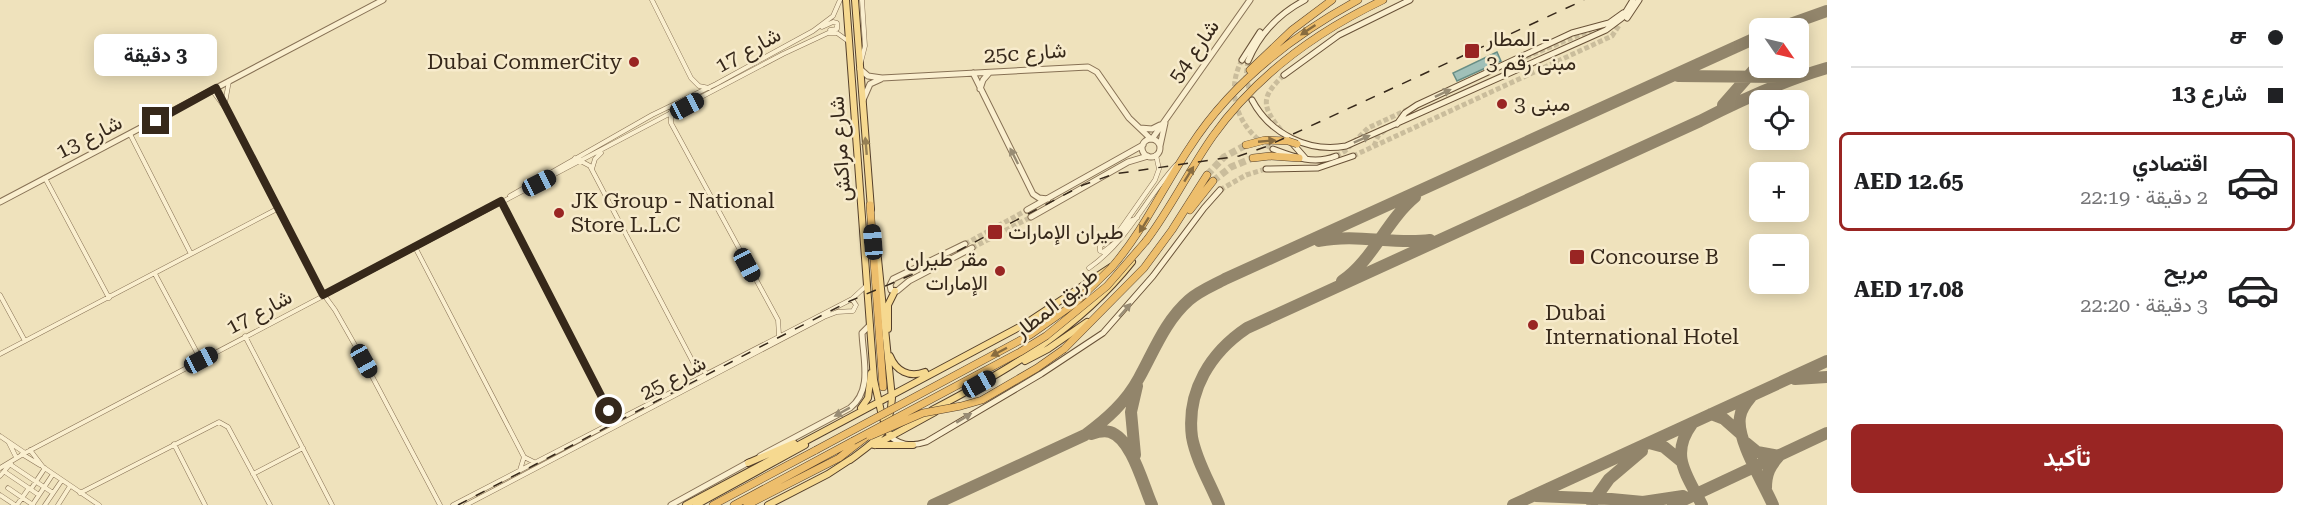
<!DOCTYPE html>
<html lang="ar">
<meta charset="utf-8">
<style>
body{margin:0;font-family:"Roboto Serif",Vazirmatn,"Noto Sans Tamil",serif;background:#f6f6f6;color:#202124;direction:rtl;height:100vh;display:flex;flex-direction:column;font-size:22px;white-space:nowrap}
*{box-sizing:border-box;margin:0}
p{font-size:20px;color:#757577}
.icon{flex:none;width:33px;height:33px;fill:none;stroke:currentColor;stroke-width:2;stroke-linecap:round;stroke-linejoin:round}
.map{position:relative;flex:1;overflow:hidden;direction:ltr}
.panel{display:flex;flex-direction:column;background:#fff;width:480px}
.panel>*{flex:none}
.banner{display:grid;align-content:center;height:132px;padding:0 24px;background:#fff}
.needle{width:39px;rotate:124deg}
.tools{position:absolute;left:1749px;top:18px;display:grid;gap:12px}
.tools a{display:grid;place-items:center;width:60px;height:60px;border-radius:9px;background:#fff;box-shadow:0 3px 15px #0003;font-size:30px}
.end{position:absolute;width:27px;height:27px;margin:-14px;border:8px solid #36281a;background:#fff;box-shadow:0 0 0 3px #fff}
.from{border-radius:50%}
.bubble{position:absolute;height:42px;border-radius:9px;background:#fff;box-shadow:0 3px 15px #0003;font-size:20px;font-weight:700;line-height:42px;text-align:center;direction:rtl}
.car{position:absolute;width:18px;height:36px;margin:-18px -9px;border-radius:8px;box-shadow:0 0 4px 2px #0007;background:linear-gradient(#222 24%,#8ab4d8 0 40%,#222 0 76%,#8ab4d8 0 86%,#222 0)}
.banner b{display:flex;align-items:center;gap:21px;height:57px;font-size:22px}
.banner b+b{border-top:2px solid #e0e0e0}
.banner i{width:15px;height:15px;background:#202124}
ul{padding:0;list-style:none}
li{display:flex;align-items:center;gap:18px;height:99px;margin:0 12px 9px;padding:0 12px;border:3px solid transparent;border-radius:9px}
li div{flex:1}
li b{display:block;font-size:22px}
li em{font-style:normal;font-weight:700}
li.current{border-color:#992523}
li>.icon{width:54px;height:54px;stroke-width:1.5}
.primary-button{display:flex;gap:12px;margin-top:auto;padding:12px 24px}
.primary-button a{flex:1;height:69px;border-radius:9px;background:#992523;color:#fff;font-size:24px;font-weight:700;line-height:69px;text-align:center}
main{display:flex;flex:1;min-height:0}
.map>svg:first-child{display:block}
.water{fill:#a0c0b8;stroke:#688e85;stroke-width:1.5}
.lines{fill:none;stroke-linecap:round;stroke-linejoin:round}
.taxiway{stroke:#92856b;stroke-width:12}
.tertiary-tunnel{stroke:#cabd9c;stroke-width:5;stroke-dasharray:5 2.5;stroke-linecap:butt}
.secondary-tunnel{stroke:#cabd9c;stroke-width:5;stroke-dasharray:5 2.5;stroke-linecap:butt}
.trunk-tunnel{stroke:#cabd9c;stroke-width:7;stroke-dasharray:7 3.5;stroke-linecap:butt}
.minor-casing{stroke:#877155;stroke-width:5}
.tertiary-casing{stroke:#877155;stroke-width:7}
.secondary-casing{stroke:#695238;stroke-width:7}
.primary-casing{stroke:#543f2a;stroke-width:8}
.trunk-casing{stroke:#543f2a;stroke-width:8}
.minor{stroke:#faefcf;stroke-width:4}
.tertiary{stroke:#faefcf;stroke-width:5}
.secondary{stroke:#faefcf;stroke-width:5}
.primary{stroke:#f6d990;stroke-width:6}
.trunk{stroke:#edbe6c;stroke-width:7}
.rail{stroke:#36281a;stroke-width:1.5;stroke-dasharray:10 10;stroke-linecap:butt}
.trunk-bridge-casing{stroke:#543f2a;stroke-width:8;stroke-linecap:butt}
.trunk-bridge{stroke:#edbe6c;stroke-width:7}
.oneway{fill:#886c3f}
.oneway2{fill:#988c74}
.oneway3{fill:#968055}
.route{stroke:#36281a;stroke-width:8}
.poi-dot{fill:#992523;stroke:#f7ebcc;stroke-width:2}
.labels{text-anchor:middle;stroke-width:5;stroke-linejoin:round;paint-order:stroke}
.poi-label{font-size:21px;fill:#36281a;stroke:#f7ebcc;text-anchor:start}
.street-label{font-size:21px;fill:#36281a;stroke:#f7ebcc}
</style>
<main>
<section class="panel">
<div class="banner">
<b><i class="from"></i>ச</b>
<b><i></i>شارع 13</b>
</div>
<ul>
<li class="current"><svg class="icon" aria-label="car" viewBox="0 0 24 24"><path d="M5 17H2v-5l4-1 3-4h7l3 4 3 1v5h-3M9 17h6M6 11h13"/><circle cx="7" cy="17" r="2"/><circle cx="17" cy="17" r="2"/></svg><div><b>اقتصادي</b><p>2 دقيقة · 22:19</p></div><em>AED 12.65</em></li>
<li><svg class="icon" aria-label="car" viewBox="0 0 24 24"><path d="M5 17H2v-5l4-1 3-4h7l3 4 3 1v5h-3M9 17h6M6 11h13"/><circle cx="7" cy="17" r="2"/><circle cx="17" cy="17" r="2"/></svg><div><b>مريح</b><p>3 دقيقة · 22:20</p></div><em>AED 17.08</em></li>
</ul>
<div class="primary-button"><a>تأكيد</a></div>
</section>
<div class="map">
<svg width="1827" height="505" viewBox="0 0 1827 505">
<rect width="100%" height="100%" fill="#efe2bc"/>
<path class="water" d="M 1497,52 L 1501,61 L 1457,81 L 1453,73 Z"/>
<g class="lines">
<path class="taxiway" d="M 1779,28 L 1827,11
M 1678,76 L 1787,77
M 1723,105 L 1760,63
M 1319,241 C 1357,233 1393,245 1430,240
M 1342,281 C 1373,260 1386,221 1415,197
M 1795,379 L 1827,377
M 1751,397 C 1746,403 1741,409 1740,417 C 1736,439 1764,484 1773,505
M 1711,414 L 1724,419 L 1741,434
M 1692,424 C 1669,455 1687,475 1702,505
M 1091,434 C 1097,432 1103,430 1110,432 C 1132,439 1143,485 1152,505
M 1649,443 L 1664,447 L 1681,461
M 1746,443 L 1757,452 L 1779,456 C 1770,466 1766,474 1766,488
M 1135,455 L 1131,412 L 1137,386
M 1536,496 L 1611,499 L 1643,502 L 1683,496
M 1592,503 L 1609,479 L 1642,451
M 933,505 L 1085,435 C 1107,419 1126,402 1139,378 C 1154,351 1165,321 1189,300 C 1199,291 1214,285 1225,279 L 1760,36
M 1219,505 C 1210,483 1196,460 1192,437 C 1186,391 1211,352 1247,328 L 1700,121 C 1741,100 1782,81 1827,68
M 1513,505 L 1827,361
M 1673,505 L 1827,433"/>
<path class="tertiary-tunnel" d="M 965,244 L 1027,210
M 972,248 L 1031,217"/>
<path class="secondary-tunnel" d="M 1242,60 C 1224,93 1239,132 1273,149
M 1519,60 L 1591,30
M 1248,61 L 1246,77 L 1252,100
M 1281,130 C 1260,105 1262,96 1284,75
M 1374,146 L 1378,136 L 1385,130
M 1336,156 L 1345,151 L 1368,128 L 1409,109
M 1353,156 L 1612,36 L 1620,24
M 1220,190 L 1246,175 L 1266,169"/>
<path class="trunk-tunnel" d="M 1207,175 L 1224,157 L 1246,145
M 1213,181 L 1231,167 L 1253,158"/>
<g class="minor-casing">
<path id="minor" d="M 652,0 L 691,78 L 699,86 L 709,88
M 822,27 L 833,22 L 837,23 L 837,29 L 830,30
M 861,62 L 865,46 L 862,0
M 216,88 L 224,102
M 212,90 L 226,109 L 323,295
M 225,103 L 229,81
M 676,105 L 671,112 L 671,123 L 778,320 L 779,335
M 130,134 L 191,254
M 575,158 L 590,166 L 694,364 L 705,372
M 592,169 L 595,159 L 601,153
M 45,178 L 109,298
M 510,196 L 652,115 L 716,84 L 813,31 L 833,16 L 840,0
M 501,201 L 611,414 L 619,418
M 1137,218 L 1132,220 L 1117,241 L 1103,252 L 1100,251 L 1100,246 L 1115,237 L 1155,180 L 1159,169 L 1156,155
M 415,247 L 524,457 L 534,462
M 1089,268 C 1128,241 1145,199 1176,165
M 155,274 L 201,360
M 0,295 L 25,341
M 324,295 L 335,310 L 364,361 L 440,505
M 245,336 L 332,505
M 0,354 L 277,209
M 0,436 L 25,453
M 9,443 L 16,457
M 174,444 L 205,505
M 30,450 L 43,467 L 99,505
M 22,454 L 40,465
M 11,465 L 53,493
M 0,468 L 25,453 L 783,54 L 828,33 L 837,33 L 848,41
M 520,470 L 524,457
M 5,472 L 39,495
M 253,474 L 303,448
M 0,476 L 11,463
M 8,488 L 33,505
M 31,489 L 45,468
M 80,493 L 219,422 L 228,427 L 270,505
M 0,495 L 15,505
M 33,504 L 53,474
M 17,505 L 29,488
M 45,505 L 62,480
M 58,505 L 70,486
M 453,505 L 852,299 L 866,286
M 466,505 L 824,317 L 837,312 L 853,311 L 856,305 L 852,299"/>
</g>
<g class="tertiary-casing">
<path id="tertiary" d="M 860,69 L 868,76 L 882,78 L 1088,67 L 1097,72 L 1129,118 L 1151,139
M 973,73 L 1033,194 L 1039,198 L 1048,199
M 980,89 L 983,80 L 989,73
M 863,100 L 870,84 L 881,79
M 1140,128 L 1152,129 L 1160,125
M 1152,139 L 1250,0
M1142 148a9 9 0 1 1 18 0a9 9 0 1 1-18 0Z
M 1160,146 L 1165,123
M 0,202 L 383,0
M 1027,210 L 1143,145
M 1031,217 L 1128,162 L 1148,156
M 965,244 L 893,279 L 890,285 L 891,290 L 897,291 L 909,281 L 972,248
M 760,456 L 850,408 C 873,390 863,359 862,333 L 870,325
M 671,505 L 749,462"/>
</g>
<g class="secondary-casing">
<path id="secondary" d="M 1627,18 L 1639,0
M 1242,60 L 1260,32
M 1248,61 C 1260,33 1278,14 1305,0
M 1284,75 L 1339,35 L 1410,0
M 1252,100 C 1270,134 1309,153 1346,146 L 1606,30 L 1622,18 L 1633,0
M 1397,124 L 1405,113 L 1417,105 L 1572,33 L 1609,23 L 1623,13
M 1292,143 L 1306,159
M 1273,149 C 1294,157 1314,165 1336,156
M 1266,169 L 1318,168 L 1353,156
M 890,436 C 900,446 914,446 926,442 L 1041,374 L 1103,333 L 1153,276 L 1204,208 L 1220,190"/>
</g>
<g class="primary-casing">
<path id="primary" d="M 846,0 L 874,380 L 882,416 L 890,436
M 855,0 L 871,209
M 888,329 L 888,305 L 895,291
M 890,356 C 896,371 909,378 925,372
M 1025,361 L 1048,349 L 1087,322
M 861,408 L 868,398 L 871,373
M 932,410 C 1007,371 1079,329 1132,262
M 874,445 L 913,445
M 875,445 L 935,412
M 850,460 C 877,440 890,433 892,398 L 876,239
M 748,463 L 794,443
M 686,505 L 1025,324 L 1111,267
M 696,505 L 805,445
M 768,505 L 828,474 L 851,459"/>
</g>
<g class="trunk-casing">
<path id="trunk" d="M 1250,70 L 1292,30 L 1332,0
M 1246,145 L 1265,140 L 1288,141
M 1253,158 L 1270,156 L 1299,158
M 870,205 L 883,387
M 1190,210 L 1213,181
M 1146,241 C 1171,208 1189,170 1213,136 C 1257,74 1316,32 1383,0
M 1112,267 C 1144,230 1163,187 1190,147 C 1231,83 1292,36 1358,0
M 1064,349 L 1144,268 L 1172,230 L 1207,175
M 713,505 L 816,450
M 734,505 L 853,441
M 747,505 L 839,458 L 866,437"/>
</g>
<use href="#minor" class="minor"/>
<use href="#tertiary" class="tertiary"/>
<use href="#secondary" class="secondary"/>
<use href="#primary" class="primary"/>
<use href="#trunk" class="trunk"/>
<path class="rail" d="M 458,505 L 758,348 L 850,301 L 916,273 L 1083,185 L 1114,174 L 1239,156 L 1265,147 L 1584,0"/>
<g class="trunk-bridge-casing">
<path id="trunk-bridge" d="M 1288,141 L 1297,144
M 870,436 L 923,413 L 961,406 L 982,400 L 1037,368 L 1064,349
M 853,441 L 1020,352 L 1046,336 L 1107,286 L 1146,241
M 816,450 L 1030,335 L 1074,304 L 1112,267"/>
</g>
<use href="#trunk-bridge" class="trunk-bridge"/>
</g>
<defs><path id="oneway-solid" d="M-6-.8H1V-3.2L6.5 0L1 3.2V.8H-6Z" transform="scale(1.5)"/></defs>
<g class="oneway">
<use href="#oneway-solid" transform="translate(1308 30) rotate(146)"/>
<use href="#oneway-solid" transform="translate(1267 141) rotate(-5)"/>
<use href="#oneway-solid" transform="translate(1189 174) rotate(-58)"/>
<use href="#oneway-solid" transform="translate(1144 225) rotate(122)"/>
<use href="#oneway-solid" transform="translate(999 352) rotate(152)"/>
</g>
<g class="oneway2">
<use href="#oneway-solid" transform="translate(1443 93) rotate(-25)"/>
<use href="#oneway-solid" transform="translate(1362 139) rotate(-24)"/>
<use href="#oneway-solid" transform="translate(1014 156) rotate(-117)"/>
<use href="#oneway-solid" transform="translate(1125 310) rotate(-49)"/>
<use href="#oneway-solid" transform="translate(842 412) rotate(151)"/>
<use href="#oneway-solid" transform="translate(964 418) rotate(-31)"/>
</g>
<use class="oneway3" href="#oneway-solid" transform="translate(866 146) rotate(-95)"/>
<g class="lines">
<path class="route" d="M 156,121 L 216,88 L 323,295 L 501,201 L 609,411"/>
</g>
<g class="poi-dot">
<rect x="1464" y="43" width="16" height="16" rx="3"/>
<circle cx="634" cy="62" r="6"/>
<circle cx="1502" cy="104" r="6"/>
<circle cx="559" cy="213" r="6"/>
<rect x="987" y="224" width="16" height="16" rx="3"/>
<rect x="1569" y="249" width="16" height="16" rx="3"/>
<circle cx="1000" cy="271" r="6"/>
<circle cx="1533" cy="325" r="6"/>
</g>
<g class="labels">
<g class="poi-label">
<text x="1486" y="46">المطار -<tspan x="1486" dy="24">مبنى رقم 3</tspan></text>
<text x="622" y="69" text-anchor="end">Dubai CommerCity</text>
<text x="1514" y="111">مبنى 3</text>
<text x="571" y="208">JK Group - National<tspan x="571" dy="24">Store L.L.C</tspan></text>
<text x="1008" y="239">طيران الإمارات</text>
<text x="1590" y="264">Concourse B</text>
<text x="988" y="266" text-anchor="end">مقر طيران<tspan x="988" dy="24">الإمارات</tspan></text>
<text x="1545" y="320">Dubai<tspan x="1545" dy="24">International Hotel</tspan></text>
</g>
<g class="street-label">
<text transform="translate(748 50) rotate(-29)" y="7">شارع 17</text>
<text transform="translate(1194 51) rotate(-55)" y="7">شارع 54</text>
<text transform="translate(1025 53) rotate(-4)" y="7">25c شارع</text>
<text transform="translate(89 137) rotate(-27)" y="7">شارع 13</text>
<text transform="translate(840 149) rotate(-94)" y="7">شارع مراكش</text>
<text transform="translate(1056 303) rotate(-38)" y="7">طريق المطار</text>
<text transform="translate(259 312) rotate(-28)" y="7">شارع 17</text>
<text transform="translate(673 378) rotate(-28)" y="7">شارع 25</text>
</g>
</g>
</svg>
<div class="tools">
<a><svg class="needle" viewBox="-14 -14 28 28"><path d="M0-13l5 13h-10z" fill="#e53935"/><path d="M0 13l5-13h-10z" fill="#757577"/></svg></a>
<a><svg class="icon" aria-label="locate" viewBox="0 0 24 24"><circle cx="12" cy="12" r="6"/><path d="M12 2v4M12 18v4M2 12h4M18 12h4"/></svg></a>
<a>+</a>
<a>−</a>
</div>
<i class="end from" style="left:609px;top:411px"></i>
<i class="end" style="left:156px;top:121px"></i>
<div class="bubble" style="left:94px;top:34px;width:123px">3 دقيقة</div>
<i class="car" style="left:687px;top:106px;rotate:62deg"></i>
<i class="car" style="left:539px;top:183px;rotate:63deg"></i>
<i class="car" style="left:873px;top:242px;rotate:355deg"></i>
<i class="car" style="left:747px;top:265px;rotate:152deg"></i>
<i class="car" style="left:201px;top:360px;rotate:62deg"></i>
<i class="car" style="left:364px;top:361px;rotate:151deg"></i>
<i class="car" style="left:979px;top:384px;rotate:61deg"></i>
</div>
</main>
